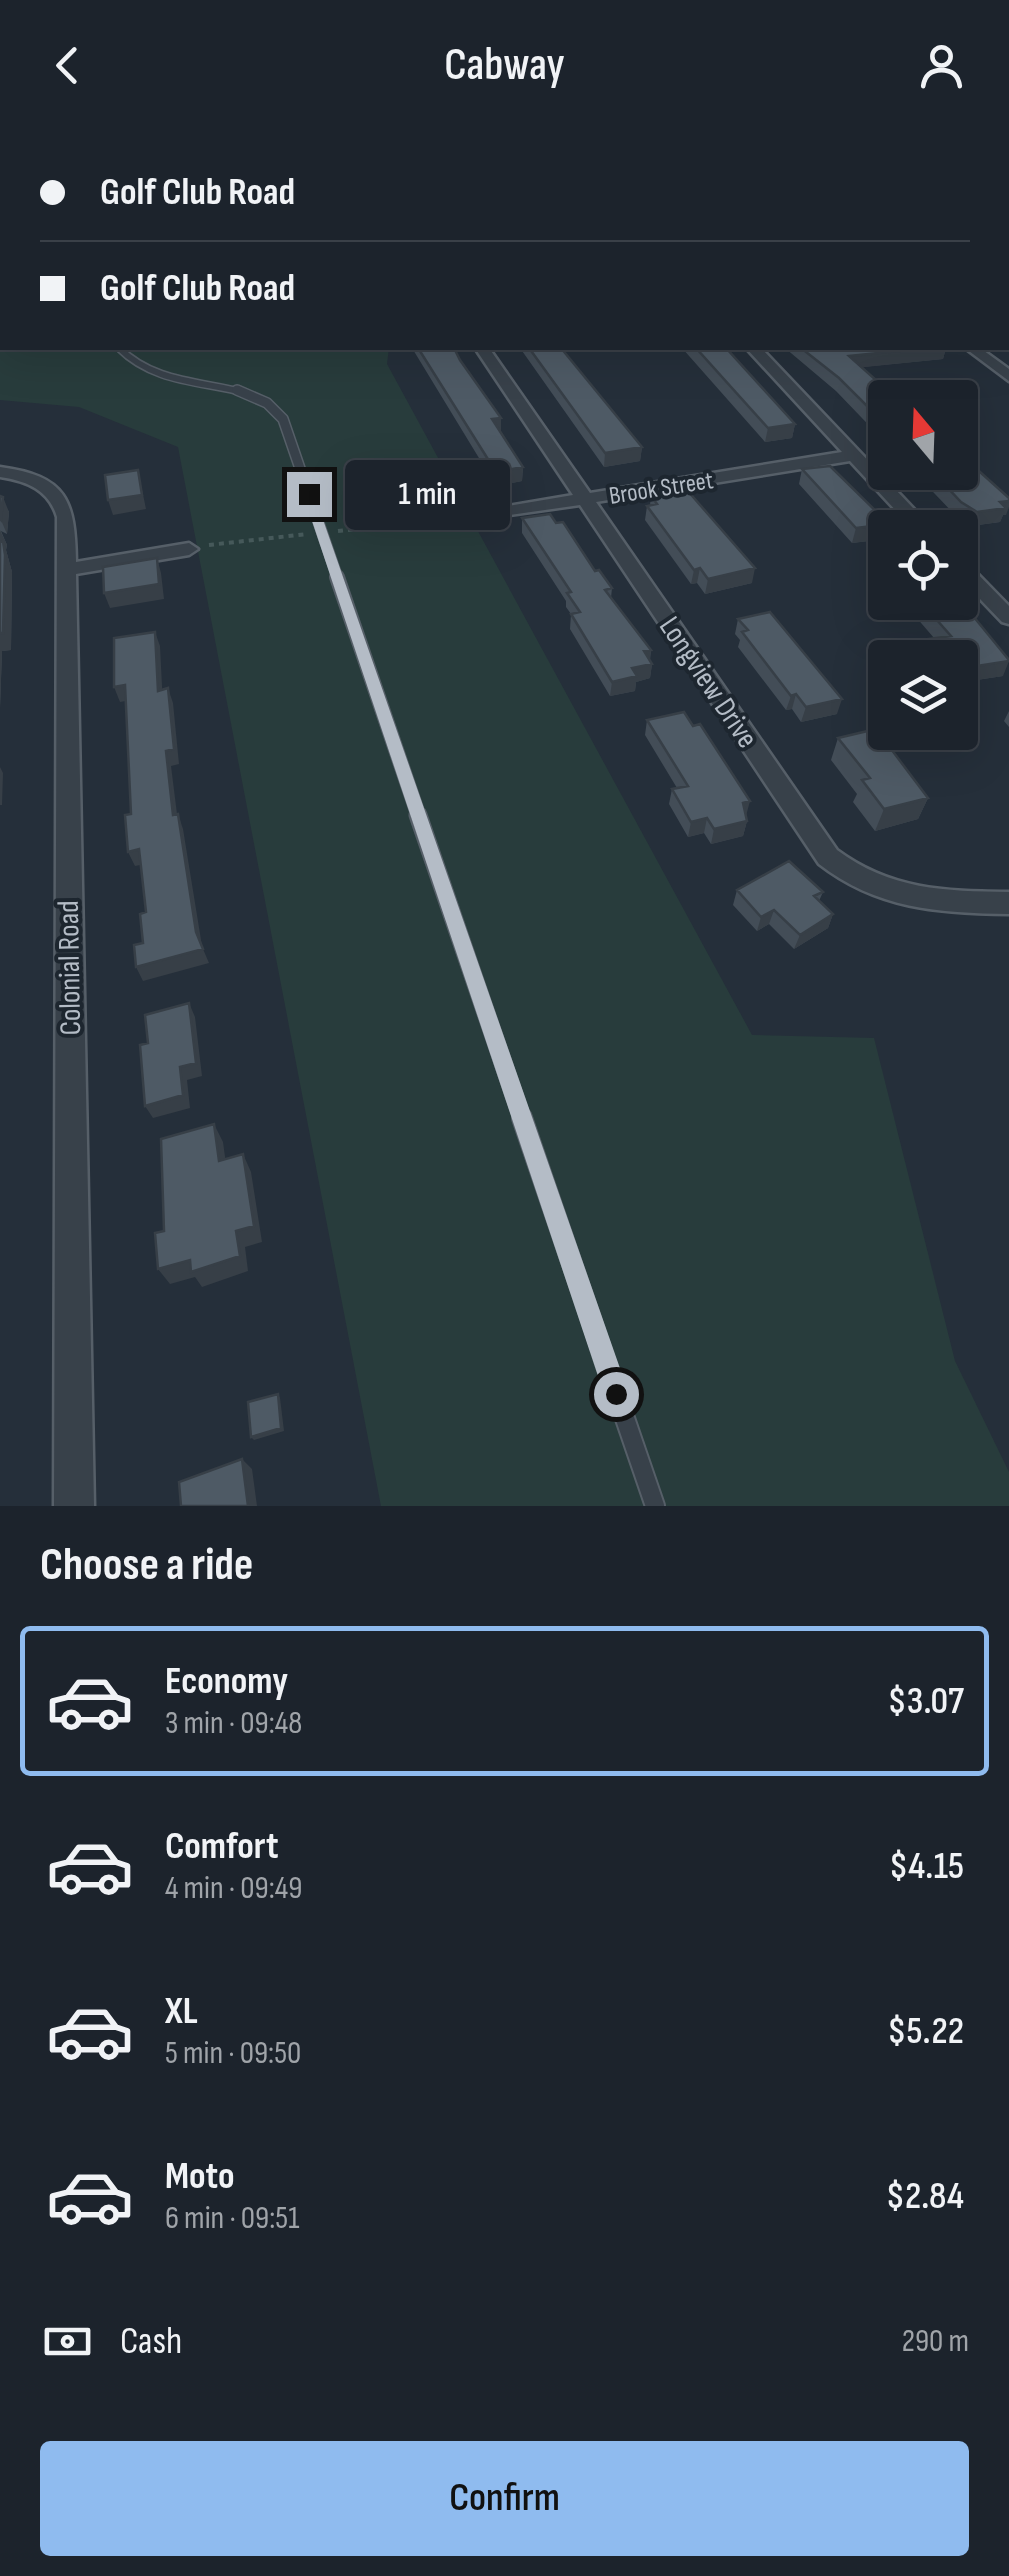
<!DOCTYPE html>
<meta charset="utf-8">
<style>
body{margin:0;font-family:"Sofia Sans Condensed",sans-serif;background:#252b34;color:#f1f3f6;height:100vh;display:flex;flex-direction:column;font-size:38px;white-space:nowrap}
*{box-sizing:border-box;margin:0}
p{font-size:32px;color:#a0a4a9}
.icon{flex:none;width:55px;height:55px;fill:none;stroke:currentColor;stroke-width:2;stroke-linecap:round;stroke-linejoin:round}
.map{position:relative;height:1376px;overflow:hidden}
.drawer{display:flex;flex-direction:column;background:#1c232c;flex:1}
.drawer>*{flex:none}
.hud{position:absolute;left:0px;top:0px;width:1010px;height:220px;box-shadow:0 10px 40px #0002,0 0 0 2px #3a4048;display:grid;align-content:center;height:220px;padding:0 40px;background:#1c232c}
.needle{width:65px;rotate:341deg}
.buttons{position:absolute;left:868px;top:250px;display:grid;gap:20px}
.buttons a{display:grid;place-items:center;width:110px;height:110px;border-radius:10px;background:#1c232c;box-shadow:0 10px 40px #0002,0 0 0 2px #3a4048;font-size:50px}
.end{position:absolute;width:45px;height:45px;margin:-22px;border:12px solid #b4bcc6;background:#111;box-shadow:0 0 0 5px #111}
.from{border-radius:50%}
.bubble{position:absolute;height:70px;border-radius:10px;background:#1c232c;box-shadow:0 10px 40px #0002,0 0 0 2px #3a4048;font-size:32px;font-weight:600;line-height:70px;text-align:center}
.hud b{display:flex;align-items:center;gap:35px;height:95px;font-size:38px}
.hud b+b{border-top:2px solid #3a4048}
.hud i{width:25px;height:25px;background:#f1f3f6}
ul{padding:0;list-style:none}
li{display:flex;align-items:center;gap:30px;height:150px;margin:0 20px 15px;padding:0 20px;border:5px solid transparent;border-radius:10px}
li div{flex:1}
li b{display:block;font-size:38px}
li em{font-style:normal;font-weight:600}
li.current{border-color:#8fbbef}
li>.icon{width:90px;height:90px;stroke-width:1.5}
h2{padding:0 40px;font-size:45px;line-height:120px}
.pay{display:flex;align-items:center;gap:25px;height:110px;padding:0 40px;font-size:38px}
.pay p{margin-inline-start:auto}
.primary-button{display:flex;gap:20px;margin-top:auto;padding:20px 40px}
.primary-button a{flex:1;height:115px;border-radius:10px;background:#8fbbef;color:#111;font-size:40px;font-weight:600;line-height:115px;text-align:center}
header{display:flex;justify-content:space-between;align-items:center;height:130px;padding:0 40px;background:#1c232c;font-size:45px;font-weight:600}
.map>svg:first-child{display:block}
.green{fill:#283c3c}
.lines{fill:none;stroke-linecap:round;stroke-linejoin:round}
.lane-far5-casing{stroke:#565f68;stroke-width:8}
.lane-far4-casing{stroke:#565f68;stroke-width:9}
.lane-far3-casing{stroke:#565f68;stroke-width:12}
.lane-far2-casing{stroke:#565f68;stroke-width:16}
.lane-far1-casing{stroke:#565f68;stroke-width:19}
.lane-casing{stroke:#565f68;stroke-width:22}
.street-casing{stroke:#565f68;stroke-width:5}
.path{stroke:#46595a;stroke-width:4;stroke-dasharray:5 5;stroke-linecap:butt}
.lane-far5{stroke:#38414a;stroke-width:5}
.lane-far4{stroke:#38414a;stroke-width:6}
.lane-far3{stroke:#38414a;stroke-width:9}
.lane-far2{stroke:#38414a;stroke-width:11}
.lane-far1{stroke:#38414a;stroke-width:14}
.lane{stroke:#38414a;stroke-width:18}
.street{fill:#38414a;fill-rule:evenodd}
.wall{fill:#434d57}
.shaded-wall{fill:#373f47}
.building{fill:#4e5a65;stroke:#373f47;stroke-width:2.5}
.route{fill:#b4bcc6}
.labels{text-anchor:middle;stroke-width:8;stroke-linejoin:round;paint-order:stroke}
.far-street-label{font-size:25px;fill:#b4bcc6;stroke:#1d262f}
.street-label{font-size:30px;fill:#b4bcc6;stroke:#1d262f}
</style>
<header><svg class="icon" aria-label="back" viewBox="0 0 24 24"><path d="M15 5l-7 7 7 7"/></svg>Cabway<svg class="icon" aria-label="person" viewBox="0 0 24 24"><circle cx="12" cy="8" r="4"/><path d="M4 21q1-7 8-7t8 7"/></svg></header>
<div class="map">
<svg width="1009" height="1376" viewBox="0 0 1009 1376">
<rect width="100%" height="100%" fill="#252f3a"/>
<path class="green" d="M 0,0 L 1009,0 L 1009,97 L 1008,2 L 2,2 L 2,218 L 389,218 L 387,234 L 752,905 L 874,908 L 955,1231 L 1009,1342 L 1009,1376 L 381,1376 L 178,317 L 79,277 L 0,270 Z"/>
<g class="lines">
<g class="lane-far5-casing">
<path id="lane-far5" d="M 995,0 L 1009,1
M 833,2 L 844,0"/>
</g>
<g class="lane-far4-casing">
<path id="lane-far4" d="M 119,218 C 154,253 201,251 246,263"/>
</g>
<g class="lane-far3-casing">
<path id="lane-far3" d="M 237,260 L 267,273 L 283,289 L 338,449"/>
</g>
<g class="lane-far2-casing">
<path id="lane-far2" d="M 337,447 L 419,687"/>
</g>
<g class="lane-far1-casing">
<path id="lane-far1" d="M 418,685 L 523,991"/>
</g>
<g class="lane-casing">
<path id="lane" d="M 522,988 L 655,1376"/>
</g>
<g class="street-casing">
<path id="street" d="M 475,218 L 489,218 L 590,363 L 842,322 L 746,218 L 761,218 L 932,398 L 912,398 L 850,331 L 596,372 L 837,720 C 891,760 944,761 1009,762 L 1009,784 C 938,783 877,779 819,734 L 580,375 L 461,392 L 458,388 L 467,383 L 573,365 Z
M 965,218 L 980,218 L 1009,239 L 1009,251 Z
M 0,337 C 67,346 75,370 76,432 L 189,413 L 198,419 L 189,425 L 76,444 L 94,1376 L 54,1376 L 57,387 C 49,360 27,351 0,347 Z
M 960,431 L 967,433 L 1009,476 L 1009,494 L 1002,492 L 960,448 Z"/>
</g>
<path class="path" d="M 338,401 L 446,390
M 209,415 L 307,404"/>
<use href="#lane-far5" class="lane-far5"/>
<use href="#lane-far4" class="lane-far4"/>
<use href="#lane-far3" class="lane-far3"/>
<use href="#lane-far2" class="lane-far2"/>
<use href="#lane-far1" class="lane-far1"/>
<use href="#lane" class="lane"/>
<use href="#street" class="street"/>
</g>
<path class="wall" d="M 412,218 L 454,218 L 500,302 L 523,337 L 522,351 L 496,356 Z
M 520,218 L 561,218 L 642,317 L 640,331 L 604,337 Z
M 682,218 L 726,218 L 795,294 L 792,308 L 765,312 Z
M 785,218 L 946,218 L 943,229 L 862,237 L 885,268 L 885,312 L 836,261 Z
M 802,339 L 889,394 L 888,398 L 885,398 L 885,409 L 852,413 L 799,354 Z
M 914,342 L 960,342 L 1006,385 L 1003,385 L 1000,392 L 971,396 L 956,386 Z
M 0,366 L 9,382 L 7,404 L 1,401 L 7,415 L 6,420 L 12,442 L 11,520 L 2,521 L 0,578 Z
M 651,366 L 752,453 L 705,464 L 697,453 L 691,454 L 645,390 L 647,376 L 650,375 Z
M 522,388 L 556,393 L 595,441 L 612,458 L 611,468 L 651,520 L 650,530 L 652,534 L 650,548 L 636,552 L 635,561 L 610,566 L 570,499 L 571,484 L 566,477 L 566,471 L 522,403 Z
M 903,472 L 960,472 L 1003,546 L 970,551 L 960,540 L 960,528 L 926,528 L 923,524 L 929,509 L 934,508 Z
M 738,489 L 837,584 L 801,592 L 792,579 L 786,580 L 738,517 L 740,510 L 735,504 Z
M 1009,581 L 1009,597 L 1004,591 Z
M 647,590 L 746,686 L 747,691 L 743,706 L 711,714 L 704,703 L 688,707 L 669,674 L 672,659 L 677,658 L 645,605 Z
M 838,608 L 928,668 L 918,689 L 875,701 L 853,672 L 857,664 L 831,630 Z
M 737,760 L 823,762 L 819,771 L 833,784 L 828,798 L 794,819 L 769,794 L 757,801 L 733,775 Z"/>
<path class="shaded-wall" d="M 928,218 L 946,218 L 943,229 L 846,239 L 849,226 Z
M 501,288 L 501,302 L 492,303 L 492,289 Z
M 795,294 L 792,308 L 765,312 L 768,298 Z
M 642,317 L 640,331 L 604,337 L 605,323 Z
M 523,337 L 522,351 L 496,356 L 496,342 Z
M 138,340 L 146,379 L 113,385 L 108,370 Z
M 3,367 L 9,382 L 7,404 L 1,390 Z
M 1009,371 L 1009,377 L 1006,385 L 1003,385 L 1000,392 L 971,396 L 977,382 L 1000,372 Z
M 889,394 L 888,398 L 885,398 L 885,409 L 852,413 L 856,398 Z
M 0,400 L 7,415 L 6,420 L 12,442 L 11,520 L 2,521 L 0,578 Z
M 157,428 L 161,443 L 164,469 L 110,478 L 104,463 Z
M 700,438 L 697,453 L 691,454 L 694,440 Z
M 755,438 L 752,453 L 705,464 L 708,449 Z
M 155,502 L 160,516 L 163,576 L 158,561 Z
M 651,520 L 649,534 L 652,534 L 650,548 L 636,552 L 635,561 L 610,566 L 612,552 L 632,538 L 644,521 Z
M 968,525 L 960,540 L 960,528 L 948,528 Z
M 1009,531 L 1003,546 L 970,551 L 977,536 Z
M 125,555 L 131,570 L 120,572 L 114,557 Z
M 168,558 L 173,573 L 179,634 L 171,636 L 179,700 L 173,685 L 166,621 Z
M 796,564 L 792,579 L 786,580 L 791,566 Z
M 842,569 L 837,584 L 801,592 L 806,577 Z
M 0,637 L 3,643 L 2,675 L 0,675 Z
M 928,668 L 918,689 L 875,701 L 884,679 Z
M 750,671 L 746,686 L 743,673 Z
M 178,684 L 183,699 L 202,816 L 196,802 Z
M 707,688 L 704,703 L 688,707 L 691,692 Z
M 747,691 L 743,706 L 711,714 L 714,699 Z
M 139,719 L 145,734 L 135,736 L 128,722 Z
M 774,780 L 769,794 L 757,801 L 761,787 Z
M 833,784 L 828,798 L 794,819 L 800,805 Z
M 203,819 L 209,833 L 143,851 L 136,837 Z
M 189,873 L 195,887 L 202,946 L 187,950 L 190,978 L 153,988 L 145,976 L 180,937 Z
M 214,994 L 223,1012 L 228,1049 L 219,1031 Z
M 243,1024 L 251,1042 L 262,1112 L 245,1117 L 248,1141 L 202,1157 L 195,1147 L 170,1154 L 158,1139 L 190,1130 L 236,1101 Z
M 278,1264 L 280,1268 L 284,1301 L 254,1310 L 251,1307 Z
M 242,1329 L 252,1339 L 257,1376 L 248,1376 Z"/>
<path class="building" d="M 172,0 L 280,0 L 279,2 L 171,2 Z
M 418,218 L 454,218 L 460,230 L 501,288 L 492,289 L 523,337 L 496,342 Z
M 529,218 L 561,218 L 642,317 L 605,323 Z
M 696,218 L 726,218 L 795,294 L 768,298 Z
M 801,218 L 928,218 L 849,226 L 896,268 L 885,268 L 885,294 L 839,248 Z
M 960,324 L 1009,368 L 1009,371 L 1000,372 L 1006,378 L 977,382 L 961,372 L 933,342 L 960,342 Z
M 830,336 L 889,394 L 856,398 L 802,339 Z
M 138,340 L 142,365 L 108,370 L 105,345 Z
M 687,360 L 755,438 L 708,449 L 700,438 L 694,440 L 647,376 L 657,374 L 651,366 Z
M 0,366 L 3,367 L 1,390 L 0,389 Z
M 550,384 L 556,393 L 563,392 L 595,441 L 599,440 L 612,458 L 605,460 L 651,520 L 644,521 L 652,534 L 632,538 L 637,546 L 612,552 L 571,484 L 580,482 L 567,463 L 571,462 L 522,388 Z
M 3,411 L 5,425 L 3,503 L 0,503 L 0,412 Z
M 157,428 L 159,454 L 104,463 L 103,437 Z
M 960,470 L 1009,530 L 1009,531 L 977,536 L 968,525 L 944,528 L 929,509 L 951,506 L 921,472 L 960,472 Z
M 770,482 L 842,569 L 806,577 L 796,564 L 791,566 L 742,502 L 748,500 L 738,489 Z
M 155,502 L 158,561 L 168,558 L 174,619 L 166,621 L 173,685 L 178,684 L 196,802 L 203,819 L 136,837 L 134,815 L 143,813 L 140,784 L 146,782 L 139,719 L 128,722 L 125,685 L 131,684 L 125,555 L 114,557 L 114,508 Z
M 684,582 L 693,596 L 700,594 L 750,671 L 743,673 L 747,691 L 714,699 L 707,688 L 691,692 L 672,659 L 688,656 L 647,590 Z
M 876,599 L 928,668 L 884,679 L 862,650 L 870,648 L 838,608 Z
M 789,731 L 823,762 L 814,766 L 833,784 L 800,805 L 774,780 L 761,787 L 737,760 Z
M 189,873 L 196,933 L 180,937 L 183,965 L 145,976 L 140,915 L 148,913 L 145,885 Z
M 214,994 L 219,1031 L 243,1024 L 254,1096 L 236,1101 L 240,1126 L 191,1142 L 190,1130 L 158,1139 L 155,1103 L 164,1101 L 161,1009 Z
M 278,1264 L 281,1298 L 251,1307 L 248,1272 Z
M 242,1329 L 248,1376 L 181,1376 L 179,1352 Z"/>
<path class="route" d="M 309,360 L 314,364 L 629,1264 L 625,1272 L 616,1276 L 608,1272 L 604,1264 L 303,364 Z"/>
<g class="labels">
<g class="far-street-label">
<text transform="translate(661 357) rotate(-9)" y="9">Brook Street</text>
</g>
<g class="street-label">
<text transform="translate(709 552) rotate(56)" y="10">Longview Drive</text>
<text transform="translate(69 838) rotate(-91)" y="10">Colonial Road</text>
</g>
</g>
</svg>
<div class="buttons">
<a><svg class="needle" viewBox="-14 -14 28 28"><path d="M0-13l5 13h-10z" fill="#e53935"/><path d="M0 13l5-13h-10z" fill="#a0a4a9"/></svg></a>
<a><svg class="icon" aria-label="locate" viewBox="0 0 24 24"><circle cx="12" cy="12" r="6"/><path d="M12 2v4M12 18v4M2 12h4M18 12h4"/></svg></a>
<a><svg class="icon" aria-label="layers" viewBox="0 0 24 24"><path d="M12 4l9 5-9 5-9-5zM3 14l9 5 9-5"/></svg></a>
</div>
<i class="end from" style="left:616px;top:1264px"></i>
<i class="end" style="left:309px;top:364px"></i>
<div class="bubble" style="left:345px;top:330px;width:165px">1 min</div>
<div class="hud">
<b><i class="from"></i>Golf Club Road</b>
<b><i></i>Golf Club Road</b>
</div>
</div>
<section class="drawer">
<h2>Choose a ride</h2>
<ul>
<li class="current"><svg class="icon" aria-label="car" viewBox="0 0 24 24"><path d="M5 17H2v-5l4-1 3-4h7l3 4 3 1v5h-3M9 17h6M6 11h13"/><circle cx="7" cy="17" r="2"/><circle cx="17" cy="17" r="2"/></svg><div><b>Economy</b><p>3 min · 09:48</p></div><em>$3.07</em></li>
<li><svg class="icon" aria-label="car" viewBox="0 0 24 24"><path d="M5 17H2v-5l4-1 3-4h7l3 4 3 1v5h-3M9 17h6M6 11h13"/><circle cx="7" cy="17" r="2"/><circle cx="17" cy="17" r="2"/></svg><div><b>Comfort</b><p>4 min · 09:49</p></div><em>$4.15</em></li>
<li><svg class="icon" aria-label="car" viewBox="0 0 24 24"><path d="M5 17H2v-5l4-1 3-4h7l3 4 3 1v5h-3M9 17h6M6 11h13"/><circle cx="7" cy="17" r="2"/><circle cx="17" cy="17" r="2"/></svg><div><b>XL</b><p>5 min · 09:50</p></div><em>$5.22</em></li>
<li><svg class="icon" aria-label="car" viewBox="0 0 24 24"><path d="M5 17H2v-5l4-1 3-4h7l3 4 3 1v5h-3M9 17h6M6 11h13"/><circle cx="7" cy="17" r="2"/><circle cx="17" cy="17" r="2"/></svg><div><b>Moto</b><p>6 min · 09:51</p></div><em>$2.84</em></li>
</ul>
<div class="pay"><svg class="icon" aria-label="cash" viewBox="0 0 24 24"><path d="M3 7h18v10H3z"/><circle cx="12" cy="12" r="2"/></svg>Cash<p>290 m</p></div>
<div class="primary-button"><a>Confirm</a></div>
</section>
